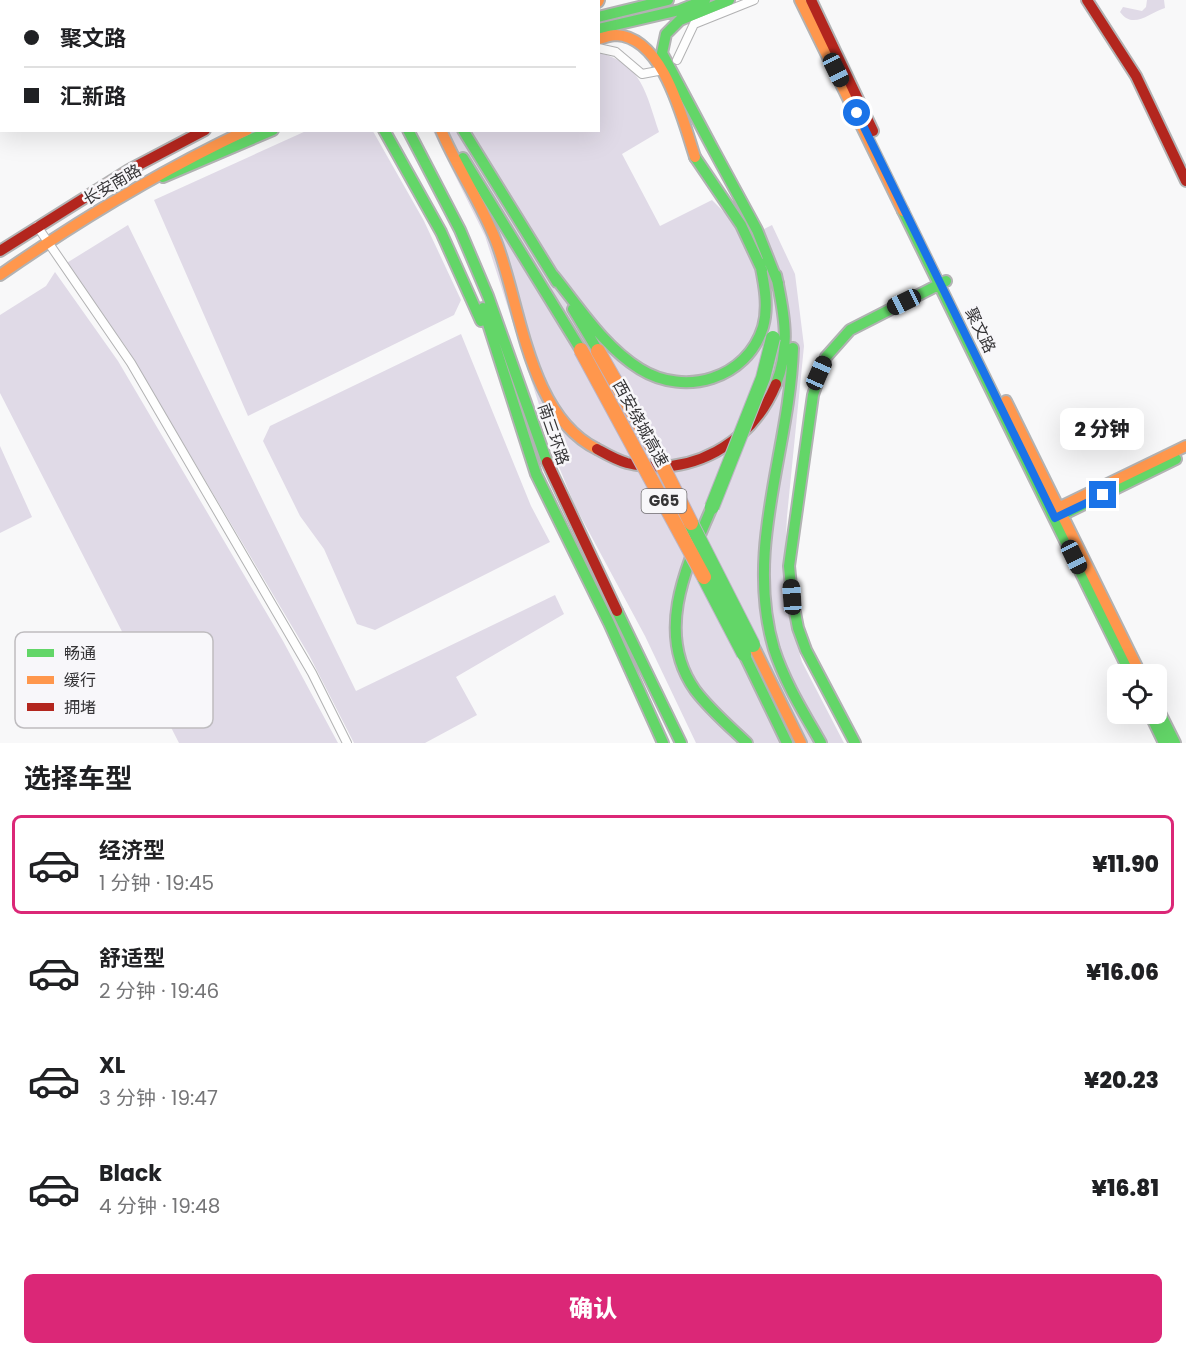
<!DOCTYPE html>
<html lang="zh">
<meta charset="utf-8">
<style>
body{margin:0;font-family:Poppins,"Noto Sans SC",sans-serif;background:#f2f2f2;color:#202124;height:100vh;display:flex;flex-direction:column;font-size:22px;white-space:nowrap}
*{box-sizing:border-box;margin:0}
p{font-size:20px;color:#757577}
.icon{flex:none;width:33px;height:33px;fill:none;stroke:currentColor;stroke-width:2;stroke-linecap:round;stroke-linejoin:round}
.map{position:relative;height:743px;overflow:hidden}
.details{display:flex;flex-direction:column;background:#fff;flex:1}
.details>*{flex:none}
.guide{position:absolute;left:0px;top:0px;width:600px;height:132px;box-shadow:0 6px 24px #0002;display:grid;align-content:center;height:132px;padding:0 24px;background:#fff}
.fabs{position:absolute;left:1107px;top:664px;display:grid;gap:12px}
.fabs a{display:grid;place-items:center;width:60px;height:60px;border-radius:9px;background:#fff;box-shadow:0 6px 24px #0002;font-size:30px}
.end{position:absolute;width:27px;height:27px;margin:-14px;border:8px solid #1a73e8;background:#fff;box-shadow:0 0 0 3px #fff}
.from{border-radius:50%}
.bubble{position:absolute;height:42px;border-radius:9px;background:#fff;box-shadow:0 6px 24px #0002;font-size:20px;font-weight:800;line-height:42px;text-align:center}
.car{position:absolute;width:18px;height:36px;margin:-18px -9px;border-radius:8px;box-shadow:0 0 4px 2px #0007;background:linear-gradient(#222 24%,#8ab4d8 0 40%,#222 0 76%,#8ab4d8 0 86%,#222 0)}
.guide b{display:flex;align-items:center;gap:21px;height:57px;font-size:22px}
.guide b+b{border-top:2px solid #e0e0e0}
.guide i{width:15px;height:15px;background:#202124}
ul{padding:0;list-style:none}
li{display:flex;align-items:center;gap:18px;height:99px;margin:0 12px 9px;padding:0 12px;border:3px solid transparent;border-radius:9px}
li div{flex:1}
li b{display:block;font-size:22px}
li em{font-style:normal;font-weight:800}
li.current{border-color:#db2777}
li>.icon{width:54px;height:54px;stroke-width:1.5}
h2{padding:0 24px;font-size:27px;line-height:72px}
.cta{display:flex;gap:12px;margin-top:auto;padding:12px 24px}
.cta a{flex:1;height:69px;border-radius:9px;background:#db2777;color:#fff;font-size:24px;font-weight:800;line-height:69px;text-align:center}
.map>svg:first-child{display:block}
.green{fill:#e0dae7}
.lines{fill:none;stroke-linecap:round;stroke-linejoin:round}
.street-casing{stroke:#b2b2b3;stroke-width:10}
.fast-casing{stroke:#b2b2b3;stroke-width:14}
.slow-casing{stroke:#b2b2b3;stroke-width:14}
.jam-casing{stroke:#b2b2b3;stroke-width:14}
.street{stroke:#fefefe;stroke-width:8}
.fast{stroke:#63d668;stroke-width:10}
.slow{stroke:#ff974d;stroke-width:10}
.jam{stroke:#b3261e;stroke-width:10}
.fast-bridge-casing{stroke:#bcb4c3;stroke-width:16;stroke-linecap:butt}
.slow-bridge-casing{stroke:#bcb4c3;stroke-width:16;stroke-linecap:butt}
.fast-bridge{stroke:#63d668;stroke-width:14}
.slow-bridge{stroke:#ff974d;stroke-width:14}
.route{stroke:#1a73e8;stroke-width:8}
.labels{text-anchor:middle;stroke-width:5;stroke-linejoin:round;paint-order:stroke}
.shield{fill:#f8f7fa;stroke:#706e71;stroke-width:1.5}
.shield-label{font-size:15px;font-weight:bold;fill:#353436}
.street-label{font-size:16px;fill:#353436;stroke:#f8f7fa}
.key{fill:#f8f7fa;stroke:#bebcbf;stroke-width:1.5}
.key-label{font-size:16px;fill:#353436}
</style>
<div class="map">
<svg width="1186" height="743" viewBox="0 0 1186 743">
<rect width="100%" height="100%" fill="#f8f8f9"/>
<path class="green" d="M 335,0 L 558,0 L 554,2 Z
M 1147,0 L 1164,0 L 1165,8 C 1149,13 1133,30 1120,12 L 1123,7 L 1142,11 L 1146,7 Z
M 599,53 C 642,63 646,94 659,132 L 622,154 L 660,226 L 712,200 L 733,221 L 744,239 L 772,225 L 795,274 L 804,346 L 787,516 L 783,595 L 802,662 L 844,743 L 696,743 L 645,636 L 575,506 L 559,467 L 485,236 L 433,131 L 598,130 Z
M 306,131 L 372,130 L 374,133 L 424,221 L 461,300 L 454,315 L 248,416 L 154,200 Z
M 128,225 L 356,691 L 555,595 L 564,614 L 456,677 L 477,715 L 425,743 L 354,743 L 309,655 L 126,347 L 65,264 Z
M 55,272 L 118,361 L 283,641 L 338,743 L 179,743 L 0,393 L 0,315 L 46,286 Z
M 461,334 L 531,506 L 550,542 L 375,630 L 357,624 L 324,549 L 300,516 L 263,441 L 270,426 Z
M 0,446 L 32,517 L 0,533 Z"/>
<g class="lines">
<g class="street-casing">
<path id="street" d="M 598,48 L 616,52 L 642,74 L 658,71
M 677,60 L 694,24 L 754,0
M 37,226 L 131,363 L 312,673 L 347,743"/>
</g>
<g class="fast-casing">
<path id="fast" d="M 286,0 L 288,2
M 301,0 L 302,2
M 324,0 L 325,2
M 350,0 L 351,2
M 377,0 L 378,2
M 598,17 L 668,0
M 598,29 L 680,10 L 705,0
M 384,130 L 441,232 L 481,321
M 408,130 L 460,230 L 488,296 L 547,462
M 463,130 L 557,282
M 712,147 L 662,53 L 666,34 L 680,20 L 729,0
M 712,147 L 757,230 L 778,283
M 695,157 L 741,225 L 762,270
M 463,158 L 581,350
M 163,177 L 273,130
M 903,211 L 1131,675
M 553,275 C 579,307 604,347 640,369 C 685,397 747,379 763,327 C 769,306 764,283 760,263
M 776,275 C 784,312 791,347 776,384
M 483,308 L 536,474 L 609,623 L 663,743
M 573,309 L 598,351
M 793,348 C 790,449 744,548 774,649 C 785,683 804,713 821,743
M 712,507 C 687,565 654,632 695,690 C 710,710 729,726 747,743
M 1058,517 L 1176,459
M 617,611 L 681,743
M 744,654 L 787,743
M 1156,705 L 1175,743
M 1150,714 L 1164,743
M 855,743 L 806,650 L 798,628 L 792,597 L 789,566 L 813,395 L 826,357 L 850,330 L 946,281"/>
</g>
<g class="slow-casing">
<path id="slow" d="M 313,0 L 314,2
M 361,0 L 362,2
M 800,0 L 903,211
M 598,2 L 599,0
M 598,39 C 604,38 610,35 616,35 C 664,37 683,121 695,157
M 441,130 C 457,168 481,202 496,241 C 521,305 528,415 597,449
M 0,275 C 79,220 160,171 247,130
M 1006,401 L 1141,675
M 1054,510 L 1186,446
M 753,645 L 801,743"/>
</g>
<g class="jam-casing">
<path id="jam" d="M 811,0 L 873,131
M 1087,0 L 1136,76 L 1186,181
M 0,251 L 129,170 L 205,130
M 597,449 C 606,454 616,460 627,463 C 691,478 751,444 776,384
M 547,462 L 617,611"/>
</g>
<use href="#street" class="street"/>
<use href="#fast" class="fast"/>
<use href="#slow" class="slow"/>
<use href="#jam" class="jam"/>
<g class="fast-bridge-casing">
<path id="fast-bridge" d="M 712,507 L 763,378 L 773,338
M 691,523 L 753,645
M 704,577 L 744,654"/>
</g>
<g class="slow-bridge-casing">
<path id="slow-bridge" d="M 581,350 L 704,577
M 598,351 L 657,455 L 691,523"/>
</g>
<use href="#fast-bridge" class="fast-bridge"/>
<use href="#slow-bridge" class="slow-bridge"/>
</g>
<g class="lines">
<path class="route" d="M 857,113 L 1055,518 L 1103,495"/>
</g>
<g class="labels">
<rect class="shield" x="641.5" y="489" width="45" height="24" rx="4.5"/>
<g class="shield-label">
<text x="664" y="506">G65</text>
</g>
<g class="street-label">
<text transform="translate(112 184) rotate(-30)" y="6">长安南路</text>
<text transform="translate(981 330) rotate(64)" y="6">聚文路</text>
<text transform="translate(641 423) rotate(61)" y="6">西安绕城高速</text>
<text transform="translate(554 434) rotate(71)" y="6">南三环路</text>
</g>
</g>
<rect x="15" y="632" width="198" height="96" rx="9" class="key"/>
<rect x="27" y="649" width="27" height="8" fill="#63d668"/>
<rect x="27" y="676" width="27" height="8" fill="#ff974d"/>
<rect x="27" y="703" width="27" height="8" fill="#b3261e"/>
<g class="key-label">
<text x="64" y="659">畅通</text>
<text x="64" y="686">缓行</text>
<text x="64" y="713">拥堵</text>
</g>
</svg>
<div class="fabs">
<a><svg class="icon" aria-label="locate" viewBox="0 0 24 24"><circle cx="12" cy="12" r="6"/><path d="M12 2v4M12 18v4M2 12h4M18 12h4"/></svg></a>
</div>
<i class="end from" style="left:857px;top:113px"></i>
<i class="end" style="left:1103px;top:495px"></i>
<div class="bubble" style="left:1060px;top:408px;width:84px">2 分钟</div>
<i class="car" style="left:836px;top:70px;rotate:154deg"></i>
<i class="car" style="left:904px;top:302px;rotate:244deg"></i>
<i class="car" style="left:819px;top:373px;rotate:24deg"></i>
<i class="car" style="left:1074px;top:557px;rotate:154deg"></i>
<i class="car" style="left:792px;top:597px;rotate:356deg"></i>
<div class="guide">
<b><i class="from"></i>聚文路</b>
<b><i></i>汇新路</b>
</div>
</div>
<section class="details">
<h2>选择车型</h2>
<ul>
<li class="current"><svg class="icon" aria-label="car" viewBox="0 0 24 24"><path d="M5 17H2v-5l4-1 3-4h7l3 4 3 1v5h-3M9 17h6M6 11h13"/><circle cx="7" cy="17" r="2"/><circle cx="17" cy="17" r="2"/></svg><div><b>经济型</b><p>1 分钟 · 19:45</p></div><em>¥11.90</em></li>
<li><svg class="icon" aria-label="car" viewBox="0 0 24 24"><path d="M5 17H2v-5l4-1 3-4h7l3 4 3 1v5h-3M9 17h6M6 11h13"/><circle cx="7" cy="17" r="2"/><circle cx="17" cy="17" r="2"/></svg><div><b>舒适型</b><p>2 分钟 · 19:46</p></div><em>¥16.06</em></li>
<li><svg class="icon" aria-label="car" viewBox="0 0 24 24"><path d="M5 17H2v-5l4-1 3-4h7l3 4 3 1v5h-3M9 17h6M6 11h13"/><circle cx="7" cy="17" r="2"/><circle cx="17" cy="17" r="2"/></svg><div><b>XL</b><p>3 分钟 · 19:47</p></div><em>¥20.23</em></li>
<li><svg class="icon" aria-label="car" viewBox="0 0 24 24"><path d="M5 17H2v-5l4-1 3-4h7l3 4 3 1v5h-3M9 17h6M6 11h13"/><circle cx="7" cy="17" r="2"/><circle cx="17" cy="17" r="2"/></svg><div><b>Black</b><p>4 分钟 · 19:48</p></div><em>¥16.81</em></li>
</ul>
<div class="cta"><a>确认</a></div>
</section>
